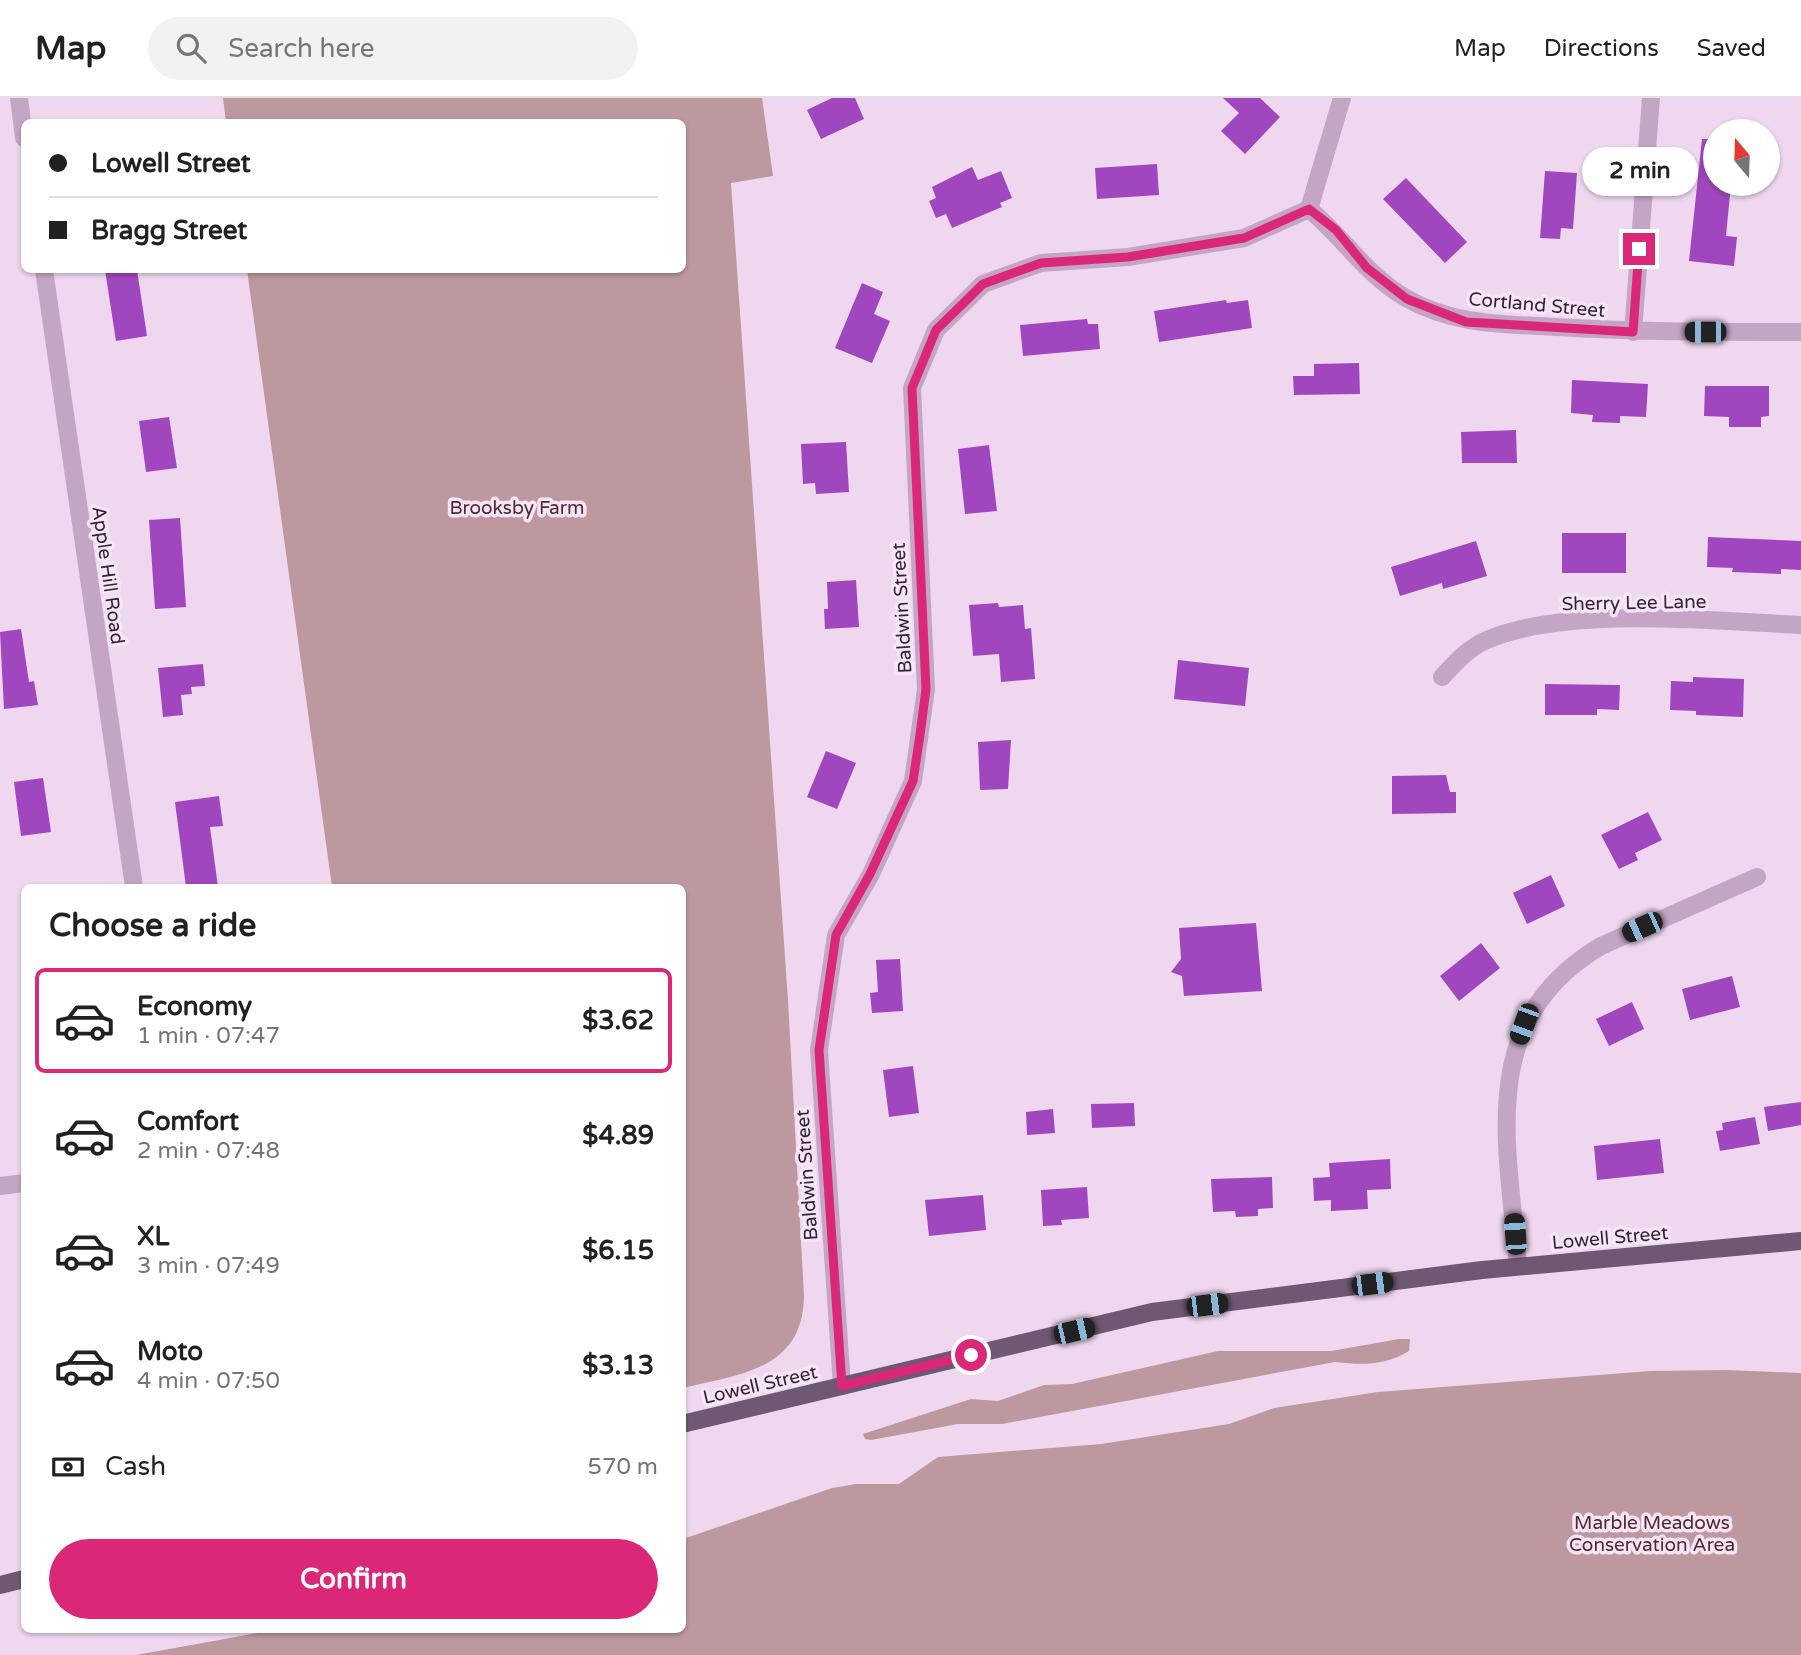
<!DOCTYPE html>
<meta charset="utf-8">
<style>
body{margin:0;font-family:"Varela Round",sans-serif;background:#f2f2f2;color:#202124;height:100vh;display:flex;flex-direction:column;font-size:26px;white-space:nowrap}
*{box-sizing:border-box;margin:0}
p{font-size:23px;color:#757577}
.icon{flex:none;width:38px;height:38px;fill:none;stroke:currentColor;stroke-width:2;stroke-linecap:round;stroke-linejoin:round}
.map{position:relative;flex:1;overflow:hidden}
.drawer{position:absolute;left:21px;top:786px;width:665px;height:749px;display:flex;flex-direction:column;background:#fff;border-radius:10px;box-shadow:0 2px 5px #0004}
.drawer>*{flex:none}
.guide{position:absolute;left:21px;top:21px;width:665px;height:154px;border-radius:10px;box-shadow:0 2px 5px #0004;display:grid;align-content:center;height:154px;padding:0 28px;background:#fff}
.needle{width:46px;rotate:341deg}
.buttons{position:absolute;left:1703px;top:21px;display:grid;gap:14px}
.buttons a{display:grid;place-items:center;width:77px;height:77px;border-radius:50%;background:#fff;box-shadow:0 2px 5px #0004;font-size:35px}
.end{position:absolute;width:32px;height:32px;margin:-16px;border:9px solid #db2777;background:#fff;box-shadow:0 0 0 4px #fff}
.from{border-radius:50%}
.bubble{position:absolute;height:49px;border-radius:24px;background:#fff;box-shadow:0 2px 5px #0004;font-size:23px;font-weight:700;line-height:49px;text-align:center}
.car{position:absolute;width:21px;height:42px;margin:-21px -10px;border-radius:9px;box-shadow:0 0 5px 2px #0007;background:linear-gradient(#222 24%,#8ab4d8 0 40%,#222 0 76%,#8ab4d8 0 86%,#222 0)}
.guide b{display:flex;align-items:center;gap:24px;height:66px;font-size:26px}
.guide b+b{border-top:2px solid #e0e0e0}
.guide i{width:18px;height:18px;background:#202124}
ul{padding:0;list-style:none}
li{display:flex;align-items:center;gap:21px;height:105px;margin:0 14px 10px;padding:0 14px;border:4px solid transparent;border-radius:10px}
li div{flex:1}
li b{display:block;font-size:26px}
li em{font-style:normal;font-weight:700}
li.selected{border-color:#db2777}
li>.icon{width:63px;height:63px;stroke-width:1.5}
h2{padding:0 28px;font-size:32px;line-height:84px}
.pay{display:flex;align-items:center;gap:18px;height:77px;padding:0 28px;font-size:26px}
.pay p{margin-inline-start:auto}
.cta{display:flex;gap:14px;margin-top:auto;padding:14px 28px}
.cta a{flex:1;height:80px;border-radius:42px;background:#db2777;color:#fff;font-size:28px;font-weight:700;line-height:80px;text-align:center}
header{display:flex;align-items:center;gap:42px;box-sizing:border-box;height:98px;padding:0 35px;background:#fff;border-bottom:2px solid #e0e0e0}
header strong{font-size:33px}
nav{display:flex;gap:38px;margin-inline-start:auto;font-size:24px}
.search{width:490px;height:63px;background:#f2f2f2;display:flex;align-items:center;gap:18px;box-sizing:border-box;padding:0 24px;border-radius:38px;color:#757577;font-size:26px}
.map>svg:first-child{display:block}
.green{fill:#bd999f}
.building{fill:#a047bf}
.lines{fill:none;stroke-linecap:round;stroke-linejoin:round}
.minor{stroke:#c5a5c6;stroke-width:18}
.major{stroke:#6f5874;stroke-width:18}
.route{stroke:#db2777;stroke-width:9}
.labels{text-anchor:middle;stroke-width:7;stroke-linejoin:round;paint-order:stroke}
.street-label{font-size:19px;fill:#302633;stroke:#f8e4f7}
.park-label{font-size:19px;fill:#4f2b30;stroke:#f8e4f7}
</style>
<header>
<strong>Map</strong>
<div class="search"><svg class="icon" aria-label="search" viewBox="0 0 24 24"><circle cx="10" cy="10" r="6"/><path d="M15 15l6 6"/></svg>Search here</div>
<nav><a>Map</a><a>Directions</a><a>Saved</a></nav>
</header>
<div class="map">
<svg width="1801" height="1557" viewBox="0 0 1801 1557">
<rect width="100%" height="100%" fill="#efd8ef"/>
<path class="green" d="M 223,0 L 762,0 L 773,78 L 731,85 L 788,902 L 804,1198 C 803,1272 740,1276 683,1290 L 682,789 L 332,789 L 247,172 L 682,172 L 682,24 L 226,24 Z
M 1399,1241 L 1410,1241 L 1409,1253 C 1384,1268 1363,1267 1335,1264 L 1002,1326 L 958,1326 L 871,1342 L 865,1341 L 863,1336 L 971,1301 L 998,1303 L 1044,1287 L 1072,1286 L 1218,1253 L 1331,1253 Z
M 1726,1272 L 1801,1275 L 1801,1557 L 136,1557 L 280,1531 L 682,1531 L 683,1441 L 832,1390 L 856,1386 L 899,1386 L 938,1359 L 1101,1346 L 1229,1326 L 1274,1310 L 1378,1294 L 1650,1273 Z"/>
<path class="building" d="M 832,0 L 855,0 L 864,21 L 821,41 L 807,12 Z
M 1223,0 L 1260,0 L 1280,19 L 1245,56 L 1221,33 L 1239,15 Z
M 1702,41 L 1715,41 L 1715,86 L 1731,86 L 1726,138 L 1737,139 L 1734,168 L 1689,163 Z
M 1157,66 L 1159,97 L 1097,101 L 1095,70 Z
M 972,69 L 978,82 L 1001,73 L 1012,100 L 1000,105 L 1002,109 L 952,130 L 946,116 L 936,120 L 929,103 L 936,100 L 932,89 Z
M 1545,73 L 1577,75 L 1573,131 L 1561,130 L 1560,141 L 1540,140 Z
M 1406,80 L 1467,144 L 1445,165 L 1383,101 Z
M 105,172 L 137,172 L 147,238 L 116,243 Z
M 862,185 L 883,194 L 874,216 L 890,223 L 872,265 L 835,250 Z
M 1226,202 L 1227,205 L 1248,202 L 1252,230 L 1159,244 L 1154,213 Z
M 1087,221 L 1088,226 L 1098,226 L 1100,251 L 1023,258 L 1020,227 Z
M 1359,265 L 1360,296 L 1294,297 L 1293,278 L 1314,278 L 1314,266 Z
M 1572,282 L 1648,286 L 1646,319 L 1620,318 L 1620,325 L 1592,324 L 1593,317 L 1571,315 Z
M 1705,288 L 1769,288 L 1769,318 L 1761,319 L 1761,329 L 1729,329 L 1729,319 L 1704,318 Z
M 169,319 L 177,370 L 146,374 L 139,323 Z
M 1516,332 L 1517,365 L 1462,365 L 1461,334 Z
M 846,344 L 849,394 L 816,396 L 815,385 L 803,386 L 801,346 Z
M 989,347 L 997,413 L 965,416 L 958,351 Z
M 180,420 L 186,509 L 155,511 L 149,422 Z
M 1562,435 L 1626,435 L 1626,475 L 1562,475 Z
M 1708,439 L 1801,443 L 1801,472 L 1781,471 L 1781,476 L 1732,474 L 1733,470 L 1707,469 Z
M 1476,443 L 1487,478 L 1443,491 L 1442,485 L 1400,498 L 1391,469 Z
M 856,482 L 859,529 L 825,531 L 824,511 L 828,511 L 827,484 Z
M 998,505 L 999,509 L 1023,507 L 1025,531 L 1031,530 L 1035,581 L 1001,584 L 999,556 L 973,558 L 969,507 Z
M 21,531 L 29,584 L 34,583 L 38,607 L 4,611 L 0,534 Z
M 1178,562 L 1249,570 L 1245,608 L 1174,601 Z
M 203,566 L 205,588 L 191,589 L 192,596 L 181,597 L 183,617 L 163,619 L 158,570 Z
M 1693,579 L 1744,581 L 1743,619 L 1696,617 L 1696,613 L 1670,612 L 1671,583 L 1693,584 Z
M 1545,586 L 1620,587 L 1619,612 L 1597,611 L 1597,617 L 1545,617 Z
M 1011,642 L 1008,691 L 980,692 L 978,644 Z
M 826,653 L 856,665 L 837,711 L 807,699 Z
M 1446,677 L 1450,694 L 1456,694 L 1456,715 L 1392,716 L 1392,678 Z
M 43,680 L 51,734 L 21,738 L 14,684 Z
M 219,698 L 223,728 L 210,729 L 218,789 L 186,789 L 175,704 Z
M 1648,714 L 1662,742 L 1635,755 L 1638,762 L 1619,771 L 1601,737 Z
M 1551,777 L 1565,808 L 1527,826 L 1513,795 Z
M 1256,825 L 1262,893 L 1184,898 L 1182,878 L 1171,874 L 1181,861 L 1179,830 Z
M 1481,845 L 1500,870 L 1459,903 L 1440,878 Z
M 900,861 L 903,913 L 872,915 L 870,895 L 878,894 L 876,862 Z
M 1732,878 L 1740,909 L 1690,922 L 1682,891 Z
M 1632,904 L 1644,931 L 1609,948 L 1596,921 Z
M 913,968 L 919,1015 L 889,1019 L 883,972 Z
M 1801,1004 L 1801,1027 L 1768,1033 L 1764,1009 Z
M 1134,1005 L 1135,1028 L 1092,1030 L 1091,1006 Z
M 1053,1011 L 1055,1035 L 1027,1037 L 1026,1014 Z
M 1755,1019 L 1760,1046 L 1720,1053 L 1716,1033 L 1723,1032 L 1722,1025 Z
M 1660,1041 L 1664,1075 L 1597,1082 L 1594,1048 Z
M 1390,1061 L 1391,1091 L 1367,1092 L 1368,1111 L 1331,1113 L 1331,1102 L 1314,1103 L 1313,1080 L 1330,1079 L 1329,1065 Z
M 1272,1079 L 1273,1110 L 1258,1111 L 1258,1118 L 1236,1119 L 1235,1113 L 1213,1114 L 1211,1081 Z
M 1087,1089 L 1089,1120 L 1061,1122 L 1062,1127 L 1043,1128 L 1041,1092 Z
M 983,1097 L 986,1132 L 929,1138 L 925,1102 Z"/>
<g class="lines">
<path class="minor" d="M 19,0 L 24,40
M 1309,111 C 1343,139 1367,178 1406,200 C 1452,227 1505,226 1556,229 C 1638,234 1719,234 1801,234
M 44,172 L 134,789
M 1633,234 L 1651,0
M 1442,579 C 1456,564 1468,550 1487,542 C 1566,508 1714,523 1801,527
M 0,1088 L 24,1085
M 1518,1168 C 1508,1046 1475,923 1601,848 L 1757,779
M 842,1288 L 819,952 L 836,837 L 871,776 L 913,683 L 926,591 L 912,290 L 936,232 L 983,186 L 1041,165 L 1128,159 L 1244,140 L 1309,111 L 1342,0"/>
<path class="major" d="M 682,1326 L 1152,1214 L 1482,1172 L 1801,1143
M 0,1487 L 24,1481"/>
</g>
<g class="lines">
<path class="route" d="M 971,1257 L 842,1288 L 819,952 L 836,837 L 870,776 L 913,683 L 920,637 L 926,591 L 912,290 L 936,232 L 983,186 L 1041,165 L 1128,159 L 1244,140 L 1309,111 L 1336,132 L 1367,170 L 1407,201 L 1466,224 L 1633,234 L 1639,151"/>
</g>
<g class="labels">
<g class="street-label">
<text transform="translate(1537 206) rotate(5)" y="7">Cortland Street</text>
<text transform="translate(109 477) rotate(82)" y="7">Apple Hill Road</text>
<text transform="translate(1634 504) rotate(-1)" y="7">Sherry Lee Lane</text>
<text transform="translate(901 510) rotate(-93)" y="7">Baldwin Street</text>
<text transform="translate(806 1077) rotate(-94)" y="7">Baldwin Street</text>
<text transform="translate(1610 1139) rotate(-5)" y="7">Lowell Street</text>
<text transform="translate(760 1286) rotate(-13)" y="7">Lowell Street</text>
</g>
<g class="park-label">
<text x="517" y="416">Brooksby Farm</text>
<text x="1652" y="1431">Marble Meadows<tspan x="1652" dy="22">Conservation Area</tspan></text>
</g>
</g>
</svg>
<div class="buttons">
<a><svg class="needle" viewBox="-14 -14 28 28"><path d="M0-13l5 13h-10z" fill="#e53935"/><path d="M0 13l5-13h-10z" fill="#757577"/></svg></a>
</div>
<i class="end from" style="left:971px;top:1257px"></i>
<i class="end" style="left:1639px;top:151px"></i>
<div class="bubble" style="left:1582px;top:49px;width:116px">2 min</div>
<i class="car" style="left:1705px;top:234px;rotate:270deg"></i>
<i class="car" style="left:1642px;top:829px;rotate:246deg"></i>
<i class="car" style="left:1524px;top:926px;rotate:200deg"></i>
<i class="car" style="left:1515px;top:1136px;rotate:356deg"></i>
<i class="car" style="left:1372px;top:1186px;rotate:83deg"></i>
<i class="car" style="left:1207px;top:1207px;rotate:83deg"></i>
<i class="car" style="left:1074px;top:1233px;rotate:77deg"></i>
<div class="guide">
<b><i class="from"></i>Lowell Street</b>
<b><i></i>Bragg Street</b>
</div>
<section class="drawer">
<h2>Choose a ride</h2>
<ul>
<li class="selected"><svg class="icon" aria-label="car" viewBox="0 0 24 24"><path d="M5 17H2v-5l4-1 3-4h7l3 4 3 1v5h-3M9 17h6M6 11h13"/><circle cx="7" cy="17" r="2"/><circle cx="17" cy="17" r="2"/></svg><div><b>Economy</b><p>1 min · 07:47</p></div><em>$3.62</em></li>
<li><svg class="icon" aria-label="car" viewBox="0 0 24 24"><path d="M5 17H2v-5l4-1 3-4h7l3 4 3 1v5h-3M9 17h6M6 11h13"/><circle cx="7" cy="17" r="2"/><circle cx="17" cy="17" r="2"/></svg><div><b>Comfort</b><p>2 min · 07:48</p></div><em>$4.89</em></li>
<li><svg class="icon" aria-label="car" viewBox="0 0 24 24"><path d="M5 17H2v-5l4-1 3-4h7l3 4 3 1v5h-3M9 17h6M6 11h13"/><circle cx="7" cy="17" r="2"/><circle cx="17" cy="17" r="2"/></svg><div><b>XL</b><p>3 min · 07:49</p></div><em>$6.15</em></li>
<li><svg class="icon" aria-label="car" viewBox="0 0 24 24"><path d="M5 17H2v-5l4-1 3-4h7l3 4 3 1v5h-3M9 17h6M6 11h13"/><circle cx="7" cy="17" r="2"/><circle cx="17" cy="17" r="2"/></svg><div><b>Moto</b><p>4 min · 07:50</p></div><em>$3.13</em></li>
</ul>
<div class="pay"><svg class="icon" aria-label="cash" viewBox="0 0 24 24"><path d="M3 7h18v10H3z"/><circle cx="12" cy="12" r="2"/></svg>Cash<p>570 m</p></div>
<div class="cta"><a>Confirm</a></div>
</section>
</div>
